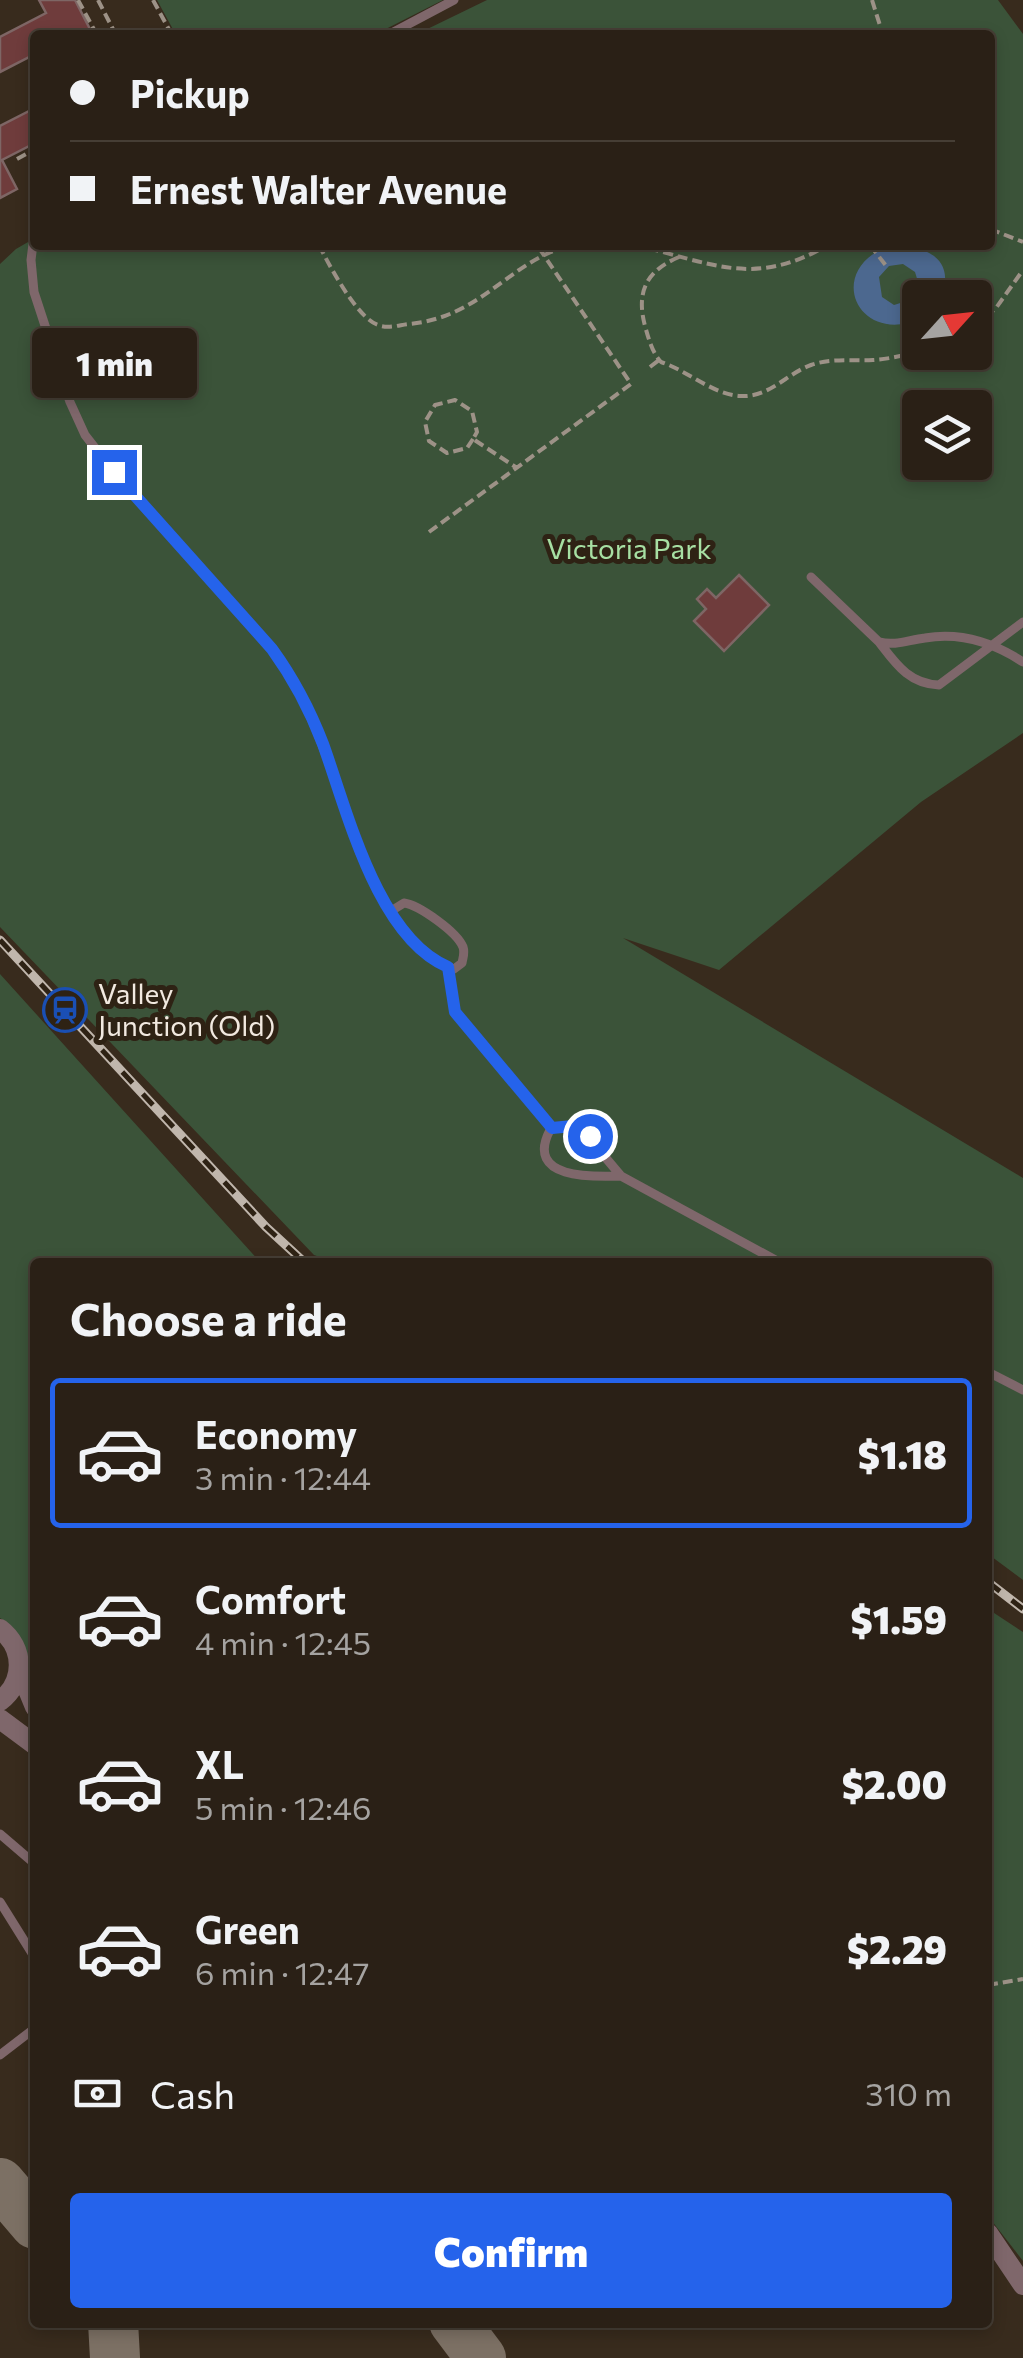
<!DOCTYPE html>
<meta charset="utf-8">
<style>
body{margin:0;font-family:Commissioner,sans-serif;background:#362d23;color:#f1f3f6;height:100vh;display:flex;flex-direction:column;font-size:38px;white-space:nowrap}
*{box-sizing:border-box;margin:0}
p{font-size:32px;color:#a5a3a1}
.icon{flex:none;width:55px;height:55px;fill:none;stroke:currentColor;stroke-width:2;stroke-linecap:round;stroke-linejoin:round}
.map{position:relative;flex:1;overflow:hidden}
.sheet{position:absolute;left:30px;top:1258px;width:962px;height:1070px;display:flex;flex-direction:column;background:#2a2016;border-radius:10px;box-shadow:0 5px 15px #0003,0 0 0 2px #463e35}
.sheet>*{flex:none}
.hud{position:absolute;left:30px;top:30px;width:965px;height:220px;border-radius:10px;box-shadow:0 5px 15px #0003,0 0 0 2px #463e35;display:grid;align-content:center;height:220px;padding:0 40px;background:#2a2016}
.needle{width:65px;rotate:63deg}
.buttons{position:absolute;left:902px;top:280px;display:grid;gap:20px}
.buttons a{display:grid;place-items:center;width:90px;height:90px;border-radius:10px;background:#2a2016;box-shadow:0 5px 15px #0003,0 0 0 2px #463e35;font-size:50px}
.end{position:absolute;width:45px;height:45px;margin:-22px;border:12px solid #2563eb;background:#fff;box-shadow:0 0 0 5px #fff}
.from{border-radius:50%}
.bubble{position:absolute;height:70px;border-radius:10px;background:#2a2016;box-shadow:0 5px 15px #0003,0 0 0 2px #463e35;font-size:32px;font-weight:800;line-height:70px;text-align:center}
.hud b{display:flex;align-items:center;gap:35px;height:95px;font-size:38px}
.hud b+b{border-top:2px solid #463e35}
.hud i{width:25px;height:25px;background:#f1f3f6}
ul{padding:0;list-style:none}
li{display:flex;align-items:center;gap:30px;height:150px;margin:0 20px 15px;padding:0 20px;border:5px solid transparent;border-radius:10px}
li div{flex:1}
li b{display:block;font-size:38px}
li em{font-style:normal;font-weight:800}
li.on{border-color:#2563eb}
li>.icon{width:90px;height:90px;stroke-width:1.5}
h2{padding:0 40px;font-size:45px;line-height:120px}
.pay{display:flex;align-items:center;gap:25px;height:110px;padding:0 40px;font-size:38px}
.pay p{margin-inline-start:auto}
.cta{display:flex;gap:20px;margin-top:auto;padding:20px 40px}
.cta a{flex:1;height:115px;border-radius:10px;background:#2563eb;color:#fff;font-size:40px;font-weight:800;line-height:115px;text-align:center}
.map>svg:first-child{display:block}
.green{fill:#3b5339;fill-rule:evenodd}
.water{fill:#4c688f;fill-rule:evenodd}
.lines{fill:none;stroke-linecap:round;stroke-linejoin:round}
.taxiway{stroke:#7c7064;stroke-width:50}
.building{fill:#6f3c3c;stroke:#7e6665;stroke-width:2.5}
.path{stroke:#9d9287;stroke-width:4;stroke-dasharray:10 5;stroke-linecap:butt}
.service{stroke:#7f676b;stroke-width:9}
.tertiary{stroke:#7f676b;stroke-width:20}
.rail-casing{stroke:#c0b6ac;stroke-width:9}
.rail{stroke:#2e2214;stroke-width:5;stroke-dasharray:15;stroke-linecap:butt}
.route{stroke:#2563eb;stroke-width:12}
.labels{text-anchor:middle;stroke-width:10;stroke-linejoin:round;paint-order:stroke}
.park-label{font-size:28px;fill:#a7e0a3;stroke:#2e2214}
.poi-label{font-size:28px;fill:#f2e9e0;stroke:#2e2214;text-anchor:start}
</style>
<div class="map">
<svg width="1023" height="2358" viewBox="0 0 1023 2358">
<rect width="100%" height="100%" fill="#382b1d"/>
<path class="green" d="M 157,0 L 443,0 L 374,35 L 176,35 Z
M 487,0 L 998,0 L 1023,34 L 1023,733 L 921,802 L 719,970 L 623,938 L 1023,1178 L 1023,1580 L 988,1554 L 988,1262 L 334,1262 L 314,1255 L 0,927 L 0,264 L 16,249 L 35,238 L 35,245 L 990,245 L 990,35 L 415,35 ZM 920,298 L 975,298 L 975,352 L 920,352 ZM 920,408 L 975,408 L 975,462 L 920,462 Z
M 0,974 L 260,1262 L 35,1262 L 35,1684 C 23,1660 25,1635 0,1618 Z
M 988,1609 L 1023,1632 L 1023,2261 L 988,2216 Z"/>
<path class="water" d="M 891,245 C 924,245 957,258 941,297 L 920,298 L 920,319 C 857,346 823,269 891,245 ZM 903,264 L 915,272 L 919,285 L 913,299 L 894,305 L 882,297 L 879,277 L 889,266 Z"/>
<g class="lines">
<path class="taxiway" d="M 0,2183 L 35,2224
M 113,2322 L 115,2358
M 454,2322 L 481,2358"/>
</g>
<path class="building" d="M 39,0 L 75,0 L 93,35 L 35,35 L 35,54 L 0,72 L 0,37 L 46,13 Z
M 35,108 L 35,143 L 2,160 L 17,189 L 0,198 L 0,126 Z
M 739,575 L 769,605 L 724,651 L 694,621 L 706,609 L 697,599 L 707,589 L 716,598 Z"/>
<g class="lines">
<path class="path" d="M 78,0 L 97,35
M 98,0 L 116,35
M 153,0 L 172,35
M 872,0 L 883,35
M 17,159 L 35,149
M 990,229 L 1023,242
M 319,245 C 329,265 357,318 378,325 C 388,329 399,325 409,324 C 485,317 512,256 575,245
M 634,245 C 711,262 752,289 828,245
M 870,245 L 887,267
M 679,257 C 646,271 636,292 645,326 C 649,340 652,352 661,362 C 688,371 712,394 740,396 C 769,398 786,374 811,365 C 831,358 853,361 873,360 C 889,359 905,355 920,352
M 913,299 L 920,307
M 975,327 L 996,308 L 1023,270
M 650,367 L 659,360
M 473,439 L 467,448 L 447,453 L 429,441 L 425,422 L 435,405 L 455,400 L 472,411 L 477,432 L 473,439 L 517,468
M 429,532 L 631,384 L 537,245
M 988,1985 L 1023,1979"/>
<path class="service" d="M 388,35 L 454,0
M 35,228 L 31,260 L 34,292 L 70,402 L 85,435 L 114,472 L 273,649 C 316,711 335,783 360,853 C 378,893 407,956 454,969 L 462,963 C 463,957 465,953 463,947 C 457,932 419,905 404,903 L 391,911
M 811,577 L 879,642 C 896,646 908,640 925,638 C 960,632 994,643 1023,662
M 879,642 C 896,664 909,684 939,685 L 1023,622
M 447,967 L 455,1012 L 552,1128
M 621,1176 C 594,1177 524,1180 550,1130 L 564,1126 L 584,1132 L 621,1176 L 779,1262
M 988,1372 L 1023,1390
M 0,1834 L 35,1864
M 0,1902 L 35,1958
M 0,2055 L 35,2028"/>
<path class="tertiary" d="M 0,1629 C 25,1648 25,1682 0,1701
M 19,1668 L 35,1707
M 0,1719 L 35,1745
M 988,2233 L 1023,2285"/>
<g class="rail-casing">
<path id="rail" d="M 0,940 L 266,1227 L 304,1262
M 988,1582 L 1023,1609"/>
</g>
<use href="#rail" class="rail"/>
</g>
<g class="lines">
<path class="route" d="M 114,472 L 272,649 C 293,678 310,710 323,744 C 347,810 377,937 448,967 L 455,1012 L 552,1128 L 573,1126 L 590,1136"/>
</g>
<defs>
<g id="station-ring" transform="scale(2.25)"><circle r="9.5" fill="#2e2214" stroke="#1a4fb4" stroke-width="1.5"/><path d="M-3-6H3Q5-6 5-4V2Q5 4 3 4L4.5 6H3L1.5 4h-3L-3 6H-4.5L-3 4Q-5 4-5 2V-4Q-5-6-3-6ZM-3.5-4v3h7v-3ZM-3.5 1v1.5H-2V1ZM2 1v1.5H3.5V1Z" fill="#1a4fb4"/></g>
</defs>
<g fill-rule="evenodd">
<use href="#station-ring" x="65" y="1010"/>
</g>
<g class="labels">
<g class="park-label">
<text x="629" y="559">Victoria Park</text>
</g>
<g class="poi-label">
<text x="98" y="1004">Valley<tspan x="98" dy="32">Junction (Old)</tspan></text>
</g>
</g>
</svg>
<div class="buttons">
<a><svg class="needle" viewBox="-14 -14 28 28"><path d="M0-13l5 13h-10z" fill="#e53935"/><path d="M0 13l5-13h-10z" fill="#a5a3a1"/></svg></a>
<a><svg class="icon" aria-label="layers" viewBox="0 0 24 24"><path d="M12 4l9 5-9 5-9-5zM3 14l9 5 9-5"/></svg></a>
</div>
<i class="end from" style="left:590px;top:1136px"></i>
<i class="end" style="left:114px;top:472px"></i>
<div class="bubble" style="left:32px;top:328px;width:165px">1 min</div>
<div class="hud">
<b><i class="from"></i>Pickup</b>
<b><i></i>Ernest Walter Avenue</b>
</div>
<section class="sheet">
<h2>Choose a ride</h2>
<ul>
<li class="on"><svg class="icon" aria-label="car" viewBox="0 0 24 24"><path d="M5 17H2v-5l4-1 3-4h7l3 4 3 1v5h-3M9 17h6M6 11h13"/><circle cx="7" cy="17" r="2"/><circle cx="17" cy="17" r="2"/></svg><div><b>Economy</b><p>3 min · 12:44</p></div><em>$1.18</em></li>
<li><svg class="icon" aria-label="car" viewBox="0 0 24 24"><path d="M5 17H2v-5l4-1 3-4h7l3 4 3 1v5h-3M9 17h6M6 11h13"/><circle cx="7" cy="17" r="2"/><circle cx="17" cy="17" r="2"/></svg><div><b>Comfort</b><p>4 min · 12:45</p></div><em>$1.59</em></li>
<li><svg class="icon" aria-label="car" viewBox="0 0 24 24"><path d="M5 17H2v-5l4-1 3-4h7l3 4 3 1v5h-3M9 17h6M6 11h13"/><circle cx="7" cy="17" r="2"/><circle cx="17" cy="17" r="2"/></svg><div><b>XL</b><p>5 min · 12:46</p></div><em>$2.00</em></li>
<li><svg class="icon" aria-label="car" viewBox="0 0 24 24"><path d="M5 17H2v-5l4-1 3-4h7l3 4 3 1v5h-3M9 17h6M6 11h13"/><circle cx="7" cy="17" r="2"/><circle cx="17" cy="17" r="2"/></svg><div><b>Green</b><p>6 min · 12:47</p></div><em>$2.29</em></li>
</ul>
<div class="pay"><svg class="icon" aria-label="cash" viewBox="0 0 24 24"><path d="M3 7h18v10H3z"/><circle cx="12" cy="12" r="2"/></svg>Cash<p>310 m</p></div>
<div class="cta"><a>Confirm</a></div>
</section>
</div>
